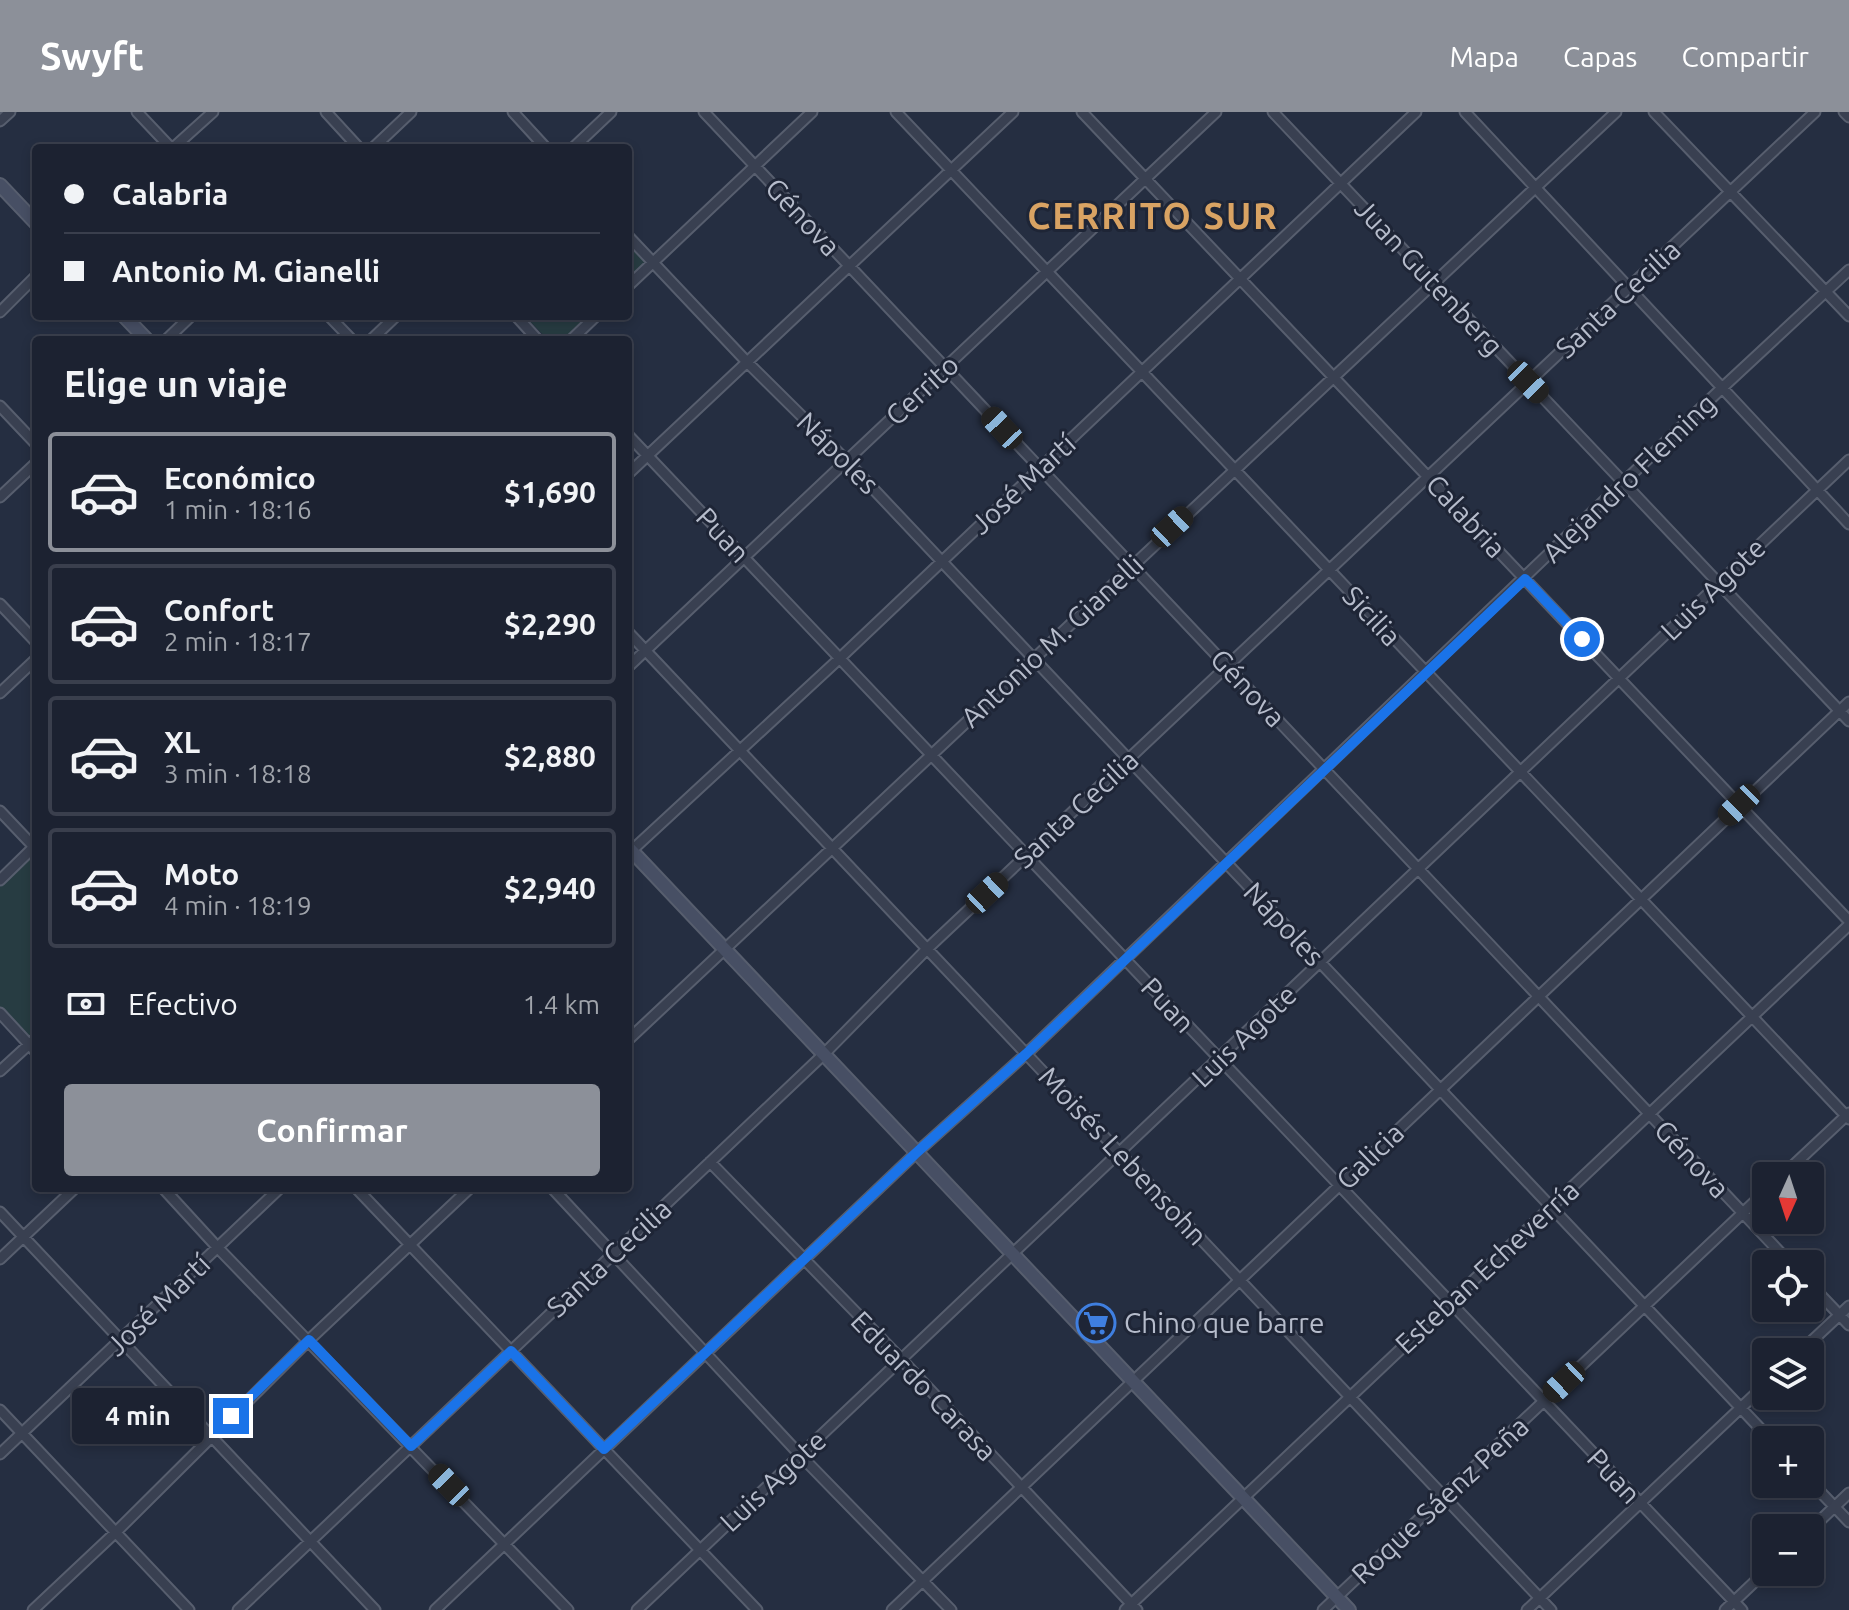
<!DOCTYPE html>
<html lang="es">
<meta charset="utf-8">
<style>
body{margin:0;font-family:Ubuntu,sans-serif;background:#252a39;color:#f1f3f6;height:100vh;display:flex;flex-direction:column;font-size:30px;white-space:nowrap}
*{box-sizing:border-box;margin:0}
p{font-size:26px;color:#a0a4ab}
.icon{flex:none;width:44px;height:44px;fill:none;stroke:currentColor;stroke-width:2;stroke-linecap:round;stroke-linejoin:round}
.map{position:relative;flex:1;overflow:hidden}
.drawer{position:absolute;left:32px;top:224px;width:600px;height:856px;display:flex;flex-direction:column;background:#1c2231;border-radius:8px;box-shadow:0 4px 12px #0003,0 0 0 2px #3a3f4d}
.drawer>*{flex:none}
.top-card{position:absolute;left:32px;top:32px;width:600px;height:176px;border-radius:8px;box-shadow:0 4px 12px #0003,0 0 0 2px #3a3f4d;display:grid;align-content:center;height:176px;padding:0 32px;background:#1c2231}
.needle{width:52px;rotate:183deg}
.buttons{position:absolute;left:1752px;top:1050px;display:grid;gap:16px}
.buttons a{display:grid;place-items:center;width:72px;height:72px;border-radius:8px;background:#1c2231;box-shadow:0 4px 12px #0003,0 0 0 2px #3a3f4d;font-size:40px}
.end{position:absolute;width:36px;height:36px;margin:-18px;border:10px solid #1a73e8;background:#fff;box-shadow:0 0 0 4px #fff}
.from{border-radius:50%}
.bubble{position:absolute;height:56px;border-radius:8px;background:#1c2231;box-shadow:0 4px 12px #0003,0 0 0 2px #3a3f4d;font-size:26px;font-weight:700;line-height:56px;text-align:center}
.car{position:absolute;width:24px;height:48px;margin:-24px -12px;border-radius:10px;box-shadow:0 0 6px 2px #0007;background:linear-gradient(#222 24%,#8ab4d8 0 40%,#222 0 76%,#8ab4d8 0 86%,#222 0)}
.top-card b{display:flex;align-items:center;gap:28px;height:76px;font-size:30px}
.top-card b+b{border-top:2px solid #3a3f4d}
.top-card i{width:20px;height:20px;background:#f1f3f6}
ul{padding:0;list-style:none}
li{display:flex;align-items:center;gap:24px;height:120px;margin:0 16px 12px;padding:0 16px;border:4px solid #3a3f4d;border-radius:8px}
li div{flex:1}
li b{display:block;font-size:30px}
li em{font-style:normal;font-weight:700}
li.current{border-color:#8c9099}
li>.icon{width:72px;height:72px;stroke-width:1.5}
h2{padding:0 32px;font-size:36px;line-height:96px}
.pay{display:flex;align-items:center;gap:20px;height:88px;padding:0 32px;font-size:30px}
.pay p{margin-inline-start:auto}
.button{display:flex;gap:16px;margin-top:auto;padding:16px 32px}
.button a{flex:1;height:92px;border-radius:8px;background:#8c9099;color:#fff;font-size:32px;font-weight:700;line-height:92px;text-align:center}
header{display:flex;align-items:center;gap:48px;box-sizing:border-box;height:112px;padding:0 40px;background:#8c9099;color:#fff}
header strong{font-size:38px}
nav{display:flex;gap:44px;margin-inline-start:auto;font-size:28px}
.map>svg:first-child{display:block}
.park{fill:#273c42}
.lines{fill:none;stroke-linecap:round;stroke-linejoin:round}
.minor-casing{stroke:#575e6e;stroke-width:13}
.secondary-casing{stroke:#575e6e;stroke-width:16}
.minor{stroke:#394051;stroke-width:9}
.secondary{stroke:#474f64;stroke-width:12}
.route{stroke:#1a73e8;stroke-width:10}
.labels{text-anchor:middle;stroke-width:6;stroke-linejoin:round;paint-order:stroke}
.street-label{font-size:28px;fill:#b6bccb;stroke:#1e2536}
.poi-label{font-size:28px;fill:#b6bccb;stroke:#1e2536;text-anchor:start}
.district-label{font-size:36px;font-weight:bold;letter-spacing:2px;fill:#d9a363;stroke:#1e2536}
</style>
<header>
<strong>Swyft</strong>
<nav><a>Mapa</a><a>Capas</a><a>Compartir</a></nav>
</header>
<div class="map">
<svg width="1849" height="1498" viewBox="0 0 1849 1498">
<rect width="100%" height="100%" fill="#252e41"/>
<path class="park" d="M 628,131 L 649,153 L 628,173 Z
M 525,204 L 596,204 L 571,228 L 548,228 Z
M 36,737 L 36,926 L 29,932 L 0,901 L 0,768 Z"/>
<g class="lines">
<g class="minor-casing">
<path id="minor" d="M 137,0 L 171,36
M 326,0 L 359,36
M 513,0 L 546,36
M 704,0 L 1791,1152
M 896,0 L 1849,1007
M 1082,0 L 1849,809
M 1273,0 L 1849,609
M 1465,0 L 1849,412
M 1654,0 L 1849,204
M 1844,0 L 1849,5
M 0,9 L 10,0
M 173,36 L 213,0
M 373,36 L 411,0
M 573,36 L 611,0
M 628,124 L 747,250 L 847,349 L 1771,1328
M 628,174 L 812,0
M 0,200 L 36,164
M 329,204 L 352,228
M 516,204 L 538,228
M 166,228 L 191,204
M 371,228 L 396,204
M 571,228 L 596,204
M 0,294 L 36,332
M 628,323 L 1742,1498
M 628,362 L 1013,0
M 0,385 L 36,351
M 0,492 L 36,530
M 628,520 L 1551,1498
M 628,555 L 1216,0
M 0,581 L 36,547
M 0,699 L 36,737
M 629,741 L 840,546 L 1416,0
M 0,768 L 36,733
M 0,901 L 36,940
M 628,928 L 1616,0
M 0,959 L 36,926
M 710,1050 L 902,1248 L 1137,1498
M 1782,1064 L 1849,1001
M 163,1076 L 218,1136 L 568,1498
M 356,1076 L 757,1498
M 552,1076 L 801,1344 L 951,1498
M 0,1100 L 375,1498
M 0,1147 L 75,1076
M 1810,1172 L 1849,1213
M 1800,1240 L 1849,1194
M 0,1298 L 189,1498
M 0,1342 L 280,1076
M 1810,1369 L 1849,1410
M 1810,1418 L 1849,1381
M 33,1498 L 116,1420 L 309,1228 L 470,1076
M 238,1498 L 823,943 L 927,837 L 1815,0
M 435,1498 L 915,1042 L 1026,942 L 1722,276 L 1849,158
M 637,1498 L 1849,348
M 892,1498 L 1849,590
M 1125,1498 L 1849,813
M 1323,1498 L 1766,1079
M 1527,1498 L 1766,1272
M 1725,1498 L 1766,1459"/>
</g>
<g class="secondary-casing">
<path id="secondary" d="M 0,73 L 36,111
M 124,204 L 147,228
M 628,735 L 1349,1498"/>
</g>
<use href="#minor" class="minor"/>
<use href="#secondary" class="secondary"/>
</g>
<g class="lines">
<path class="route" d="M 231,1304 L 309,1228 L 411,1334 L 511,1239 L 604,1337 L 915,1042 L 1026,942 L 1525,467 L 1582,527"/>
</g>
<defs>
<g id="supermarket-ring" transform="scale(2)"><circle r="9.5" fill="#1e2536" stroke="#3f7fe0" stroke-width="1.5"/><path d="M-6-5.5h2.5l.6 2H6L4.5 2H-2.5L-4.4-4H-6ZM-1.5 3.2a1.3 1.3 0 1 0 .1 0ZM3 3.2a1.3 1.3 0 1 0 .1 0Z" fill="#3f7fe0"/></g>
</defs>
<g fill-rule="evenodd">
<use href="#supermarket-ring" x="1096" y="1211"/>
</g>
<g class="labels">
<g class="street-label">
<text transform="translate(803 105) rotate(47)" y="10">Génova</text>
<text transform="translate(1429 165) rotate(47)" y="10">Juan Gutenberg</text>
<text transform="translate(1618 187) rotate(-43)" y="10">Santa Cecilia</text>
<text transform="translate(922 278) rotate(-43)" y="10">Cerrito</text>
<text transform="translate(838 341) rotate(45)" y="10">Nápoles</text>
<text transform="translate(1629 366) rotate(-44)" y="10">Alejandro Fleming</text>
<text transform="translate(1023 372) rotate(-43)" y="10">José Martí</text>
<text transform="translate(1466 404) rotate(47)" y="10">Calabria</text>
<text transform="translate(723 423) rotate(47)" y="10">Puan</text>
<text transform="translate(1713 477) rotate(-44)" y="10">Luis Agote</text>
<text transform="translate(1372 504) rotate(47)" y="10">Sicilia</text>
<text transform="translate(1052 529) rotate(-43)" y="10">Antonio M. Gianelli</text>
<text transform="translate(1248 576) rotate(47)" y="10">Génova</text>
<text transform="translate(1076 697) rotate(-43)" y="10">Santa Cecilia</text>
<text transform="translate(1284 812) rotate(47)" y="10">Nápoles</text>
<text transform="translate(1168 893) rotate(47)" y="10">Puan</text>
<text transform="translate(1244 924) rotate(-44)" y="10">Luis Agote</text>
<text transform="translate(1123 1044) rotate(47)" y="10">Moisés Lebensohn</text>
<text transform="translate(1370 1044) rotate(-44)" y="10">Galicia</text>
<text transform="translate(1692 1047) rotate(47)" y="10">Génova</text>
<text transform="translate(609 1146) rotate(-43)" y="10">Santa Cecilia</text>
<text transform="translate(1487 1155) rotate(-43)" y="10">Esteban Echeverría</text>
<text transform="translate(158 1193) rotate(-44)" y="10">José Martí</text>
<text transform="translate(924 1274) rotate(46)" y="10">Eduardo Carasa</text>
<text transform="translate(1614 1364) rotate(47)" y="10">Puan</text>
<text transform="translate(773 1369) rotate(-43)" y="10">Luis Agote</text>
<text transform="translate(1440 1388) rotate(-43)" y="10">Roque Sáenz Peña</text>
</g>
<g class="poi-label">
<text x="1124" y="1221">Chino que barre</text>
</g>
<g class="district-label">
<text x="1153" y="117">CERRITO SUR</text>
</g>
</g>
</svg>
<div class="buttons">
<a><svg class="needle" viewBox="-14 -14 28 28"><path d="M0-13l5 13h-10z" fill="#e53935"/><path d="M0 13l5-13h-10z" fill="#a0a4ab"/></svg></a>
<a><svg class="icon" aria-label="locate" viewBox="0 0 24 24"><circle cx="12" cy="12" r="6"/><path d="M12 2v4M12 18v4M2 12h4M18 12h4"/></svg></a>
<a><svg class="icon" aria-label="layers" viewBox="0 0 24 24"><path d="M12 4l9 5-9 5-9-5zM3 14l9 5 9-5"/></svg></a>
<a>+</a>
<a>−</a>
</div>
<i class="end from" style="left:1582px;top:527px"></i>
<i class="end" style="left:231px;top:1304px"></i>
<div class="bubble" style="left:72px;top:1276px;width:132px">4 min</div>
<i class="car" style="left:1528px;top:270px;rotate:136deg"></i>
<i class="car" style="left:1002px;top:316px;rotate:317deg"></i>
<i class="car" style="left:1172px;top:415px;rotate:47deg"></i>
<i class="car" style="left:1739px;top:693px;rotate:226deg"></i>
<i class="car" style="left:987px;top:781px;rotate:47deg"></i>
<i class="car" style="left:1564px;top:1270px;rotate:227deg"></i>
<i class="car" style="left:449px;top:1373px;rotate:316deg"></i>
<div class="top-card">
<b><i class="from"></i>Calabria</b>
<b><i></i>Antonio M. Gianelli</b>
</div>
<section class="drawer">
<h2>Elige un viaje</h2>
<ul>
<li class="current"><svg class="icon" aria-label="car" viewBox="0 0 24 24"><path d="M5 17H2v-5l4-1 3-4h7l3 4 3 1v5h-3M9 17h6M6 11h13"/><circle cx="7" cy="17" r="2"/><circle cx="17" cy="17" r="2"/></svg><div><b>Económico</b><p>1 min · 18:16</p></div><em>$1,690</em></li>
<li><svg class="icon" aria-label="car" viewBox="0 0 24 24"><path d="M5 17H2v-5l4-1 3-4h7l3 4 3 1v5h-3M9 17h6M6 11h13"/><circle cx="7" cy="17" r="2"/><circle cx="17" cy="17" r="2"/></svg><div><b>Confort</b><p>2 min · 18:17</p></div><em>$2,290</em></li>
<li><svg class="icon" aria-label="car" viewBox="0 0 24 24"><path d="M5 17H2v-5l4-1 3-4h7l3 4 3 1v5h-3M9 17h6M6 11h13"/><circle cx="7" cy="17" r="2"/><circle cx="17" cy="17" r="2"/></svg><div><b>XL</b><p>3 min · 18:18</p></div><em>$2,880</em></li>
<li><svg class="icon" aria-label="car" viewBox="0 0 24 24"><path d="M5 17H2v-5l4-1 3-4h7l3 4 3 1v5h-3M9 17h6M6 11h13"/><circle cx="7" cy="17" r="2"/><circle cx="17" cy="17" r="2"/></svg><div><b>Moto</b><p>4 min · 18:19</p></div><em>$2,940</em></li>
</ul>
<div class="pay"><svg class="icon" aria-label="cash" viewBox="0 0 24 24"><path d="M3 7h18v10H3z"/><circle cx="12" cy="12" r="2"/></svg>Efectivo<p>1.4 km</p></div>
<div class="button"><a>Confirmar</a></div>
</section>
</div>
